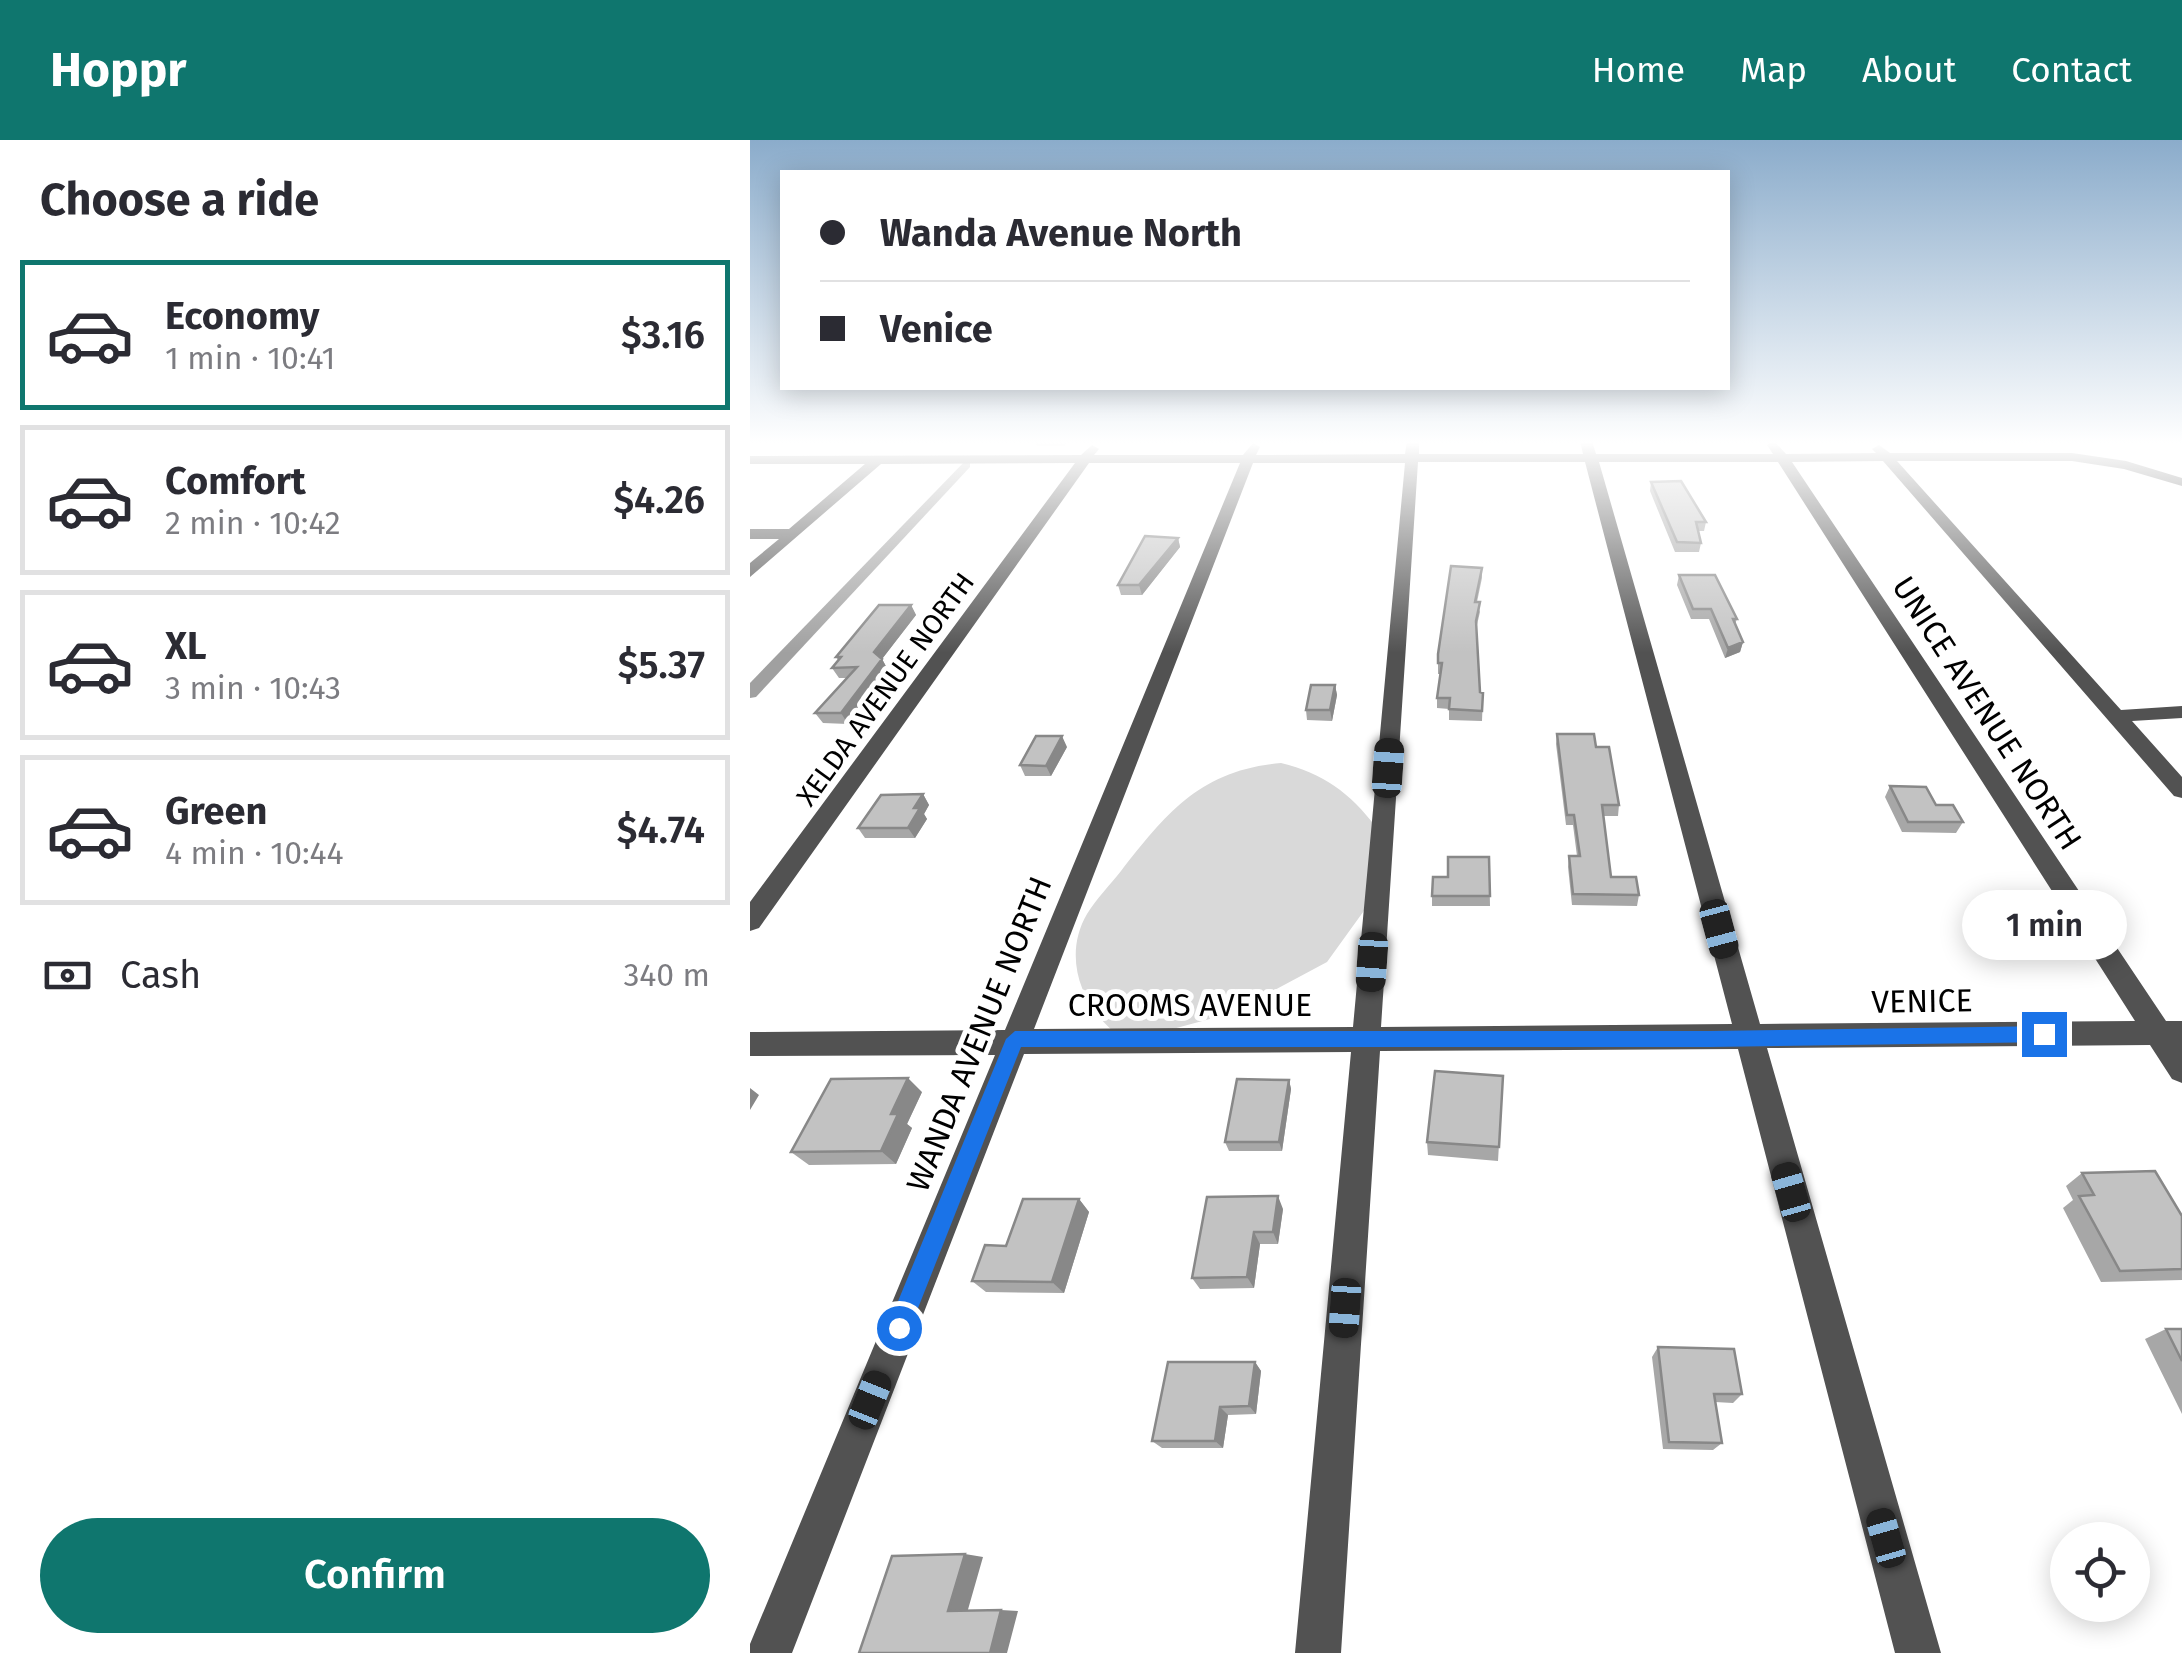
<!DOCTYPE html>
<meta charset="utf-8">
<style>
body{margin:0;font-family:"Fira Sans",sans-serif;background:#f2f2f3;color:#2b2b33;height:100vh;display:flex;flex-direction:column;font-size:38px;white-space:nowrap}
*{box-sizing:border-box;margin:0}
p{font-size:32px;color:#7c7c81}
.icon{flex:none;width:55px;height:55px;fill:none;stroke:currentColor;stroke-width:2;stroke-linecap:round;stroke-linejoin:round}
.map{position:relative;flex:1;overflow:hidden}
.sheet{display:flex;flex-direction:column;background:#fff;width:750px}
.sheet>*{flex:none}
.top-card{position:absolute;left:30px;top:30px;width:950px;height:220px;border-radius:0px;box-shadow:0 5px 25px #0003;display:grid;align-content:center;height:220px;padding:0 40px;background:#fff}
.buttons{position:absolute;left:1300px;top:1382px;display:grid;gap:20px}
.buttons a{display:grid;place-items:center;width:100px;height:100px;border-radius:50%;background:#fff;box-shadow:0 5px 25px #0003;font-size:50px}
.end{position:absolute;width:45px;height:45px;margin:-22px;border:12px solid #1a73e8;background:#fff;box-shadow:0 0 0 5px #fff}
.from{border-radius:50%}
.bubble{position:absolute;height:70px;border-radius:35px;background:#fff;box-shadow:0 5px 25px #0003;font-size:32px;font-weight:600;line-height:70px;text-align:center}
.car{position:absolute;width:30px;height:60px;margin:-30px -15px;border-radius:12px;box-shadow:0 0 8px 2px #0007;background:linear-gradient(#222 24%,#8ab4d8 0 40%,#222 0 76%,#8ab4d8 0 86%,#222 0)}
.top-card b{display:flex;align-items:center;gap:35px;height:95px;font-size:38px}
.top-card b+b{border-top:2px solid #e1e1e2}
.top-card i{width:25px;height:25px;background:#2b2b33}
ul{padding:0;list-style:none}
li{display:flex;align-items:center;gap:30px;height:150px;margin:0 20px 15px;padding:0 20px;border:5px solid #e1e1e2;border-radius:0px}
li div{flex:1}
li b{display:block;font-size:38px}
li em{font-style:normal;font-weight:600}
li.active{border-color:#0f766e}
li>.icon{width:90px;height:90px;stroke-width:1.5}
h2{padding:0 40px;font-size:45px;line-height:120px}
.pay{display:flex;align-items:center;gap:25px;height:110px;padding:0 40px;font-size:38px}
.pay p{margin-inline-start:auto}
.button{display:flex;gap:20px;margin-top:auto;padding:20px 40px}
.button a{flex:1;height:115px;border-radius:60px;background:#0f766e;color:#fff;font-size:40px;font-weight:600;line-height:115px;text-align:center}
header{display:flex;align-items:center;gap:60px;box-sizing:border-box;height:140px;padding:0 50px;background:#0f766e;color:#fff}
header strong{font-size:48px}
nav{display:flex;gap:55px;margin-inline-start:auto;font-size:35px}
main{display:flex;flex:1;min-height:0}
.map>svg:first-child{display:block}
.green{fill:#d9d9d9}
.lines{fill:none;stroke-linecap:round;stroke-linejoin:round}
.canal{fill:#a0a0a0;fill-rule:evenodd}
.minor{fill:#525252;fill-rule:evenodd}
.wall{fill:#a7a7a7}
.shaded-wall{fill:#888}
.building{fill:#c2c2c2;stroke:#888;stroke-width:2.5}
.route{fill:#1a73e8}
.labels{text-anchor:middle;stroke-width:10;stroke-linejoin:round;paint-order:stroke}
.far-street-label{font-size:28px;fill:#000;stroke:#fff}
.street-label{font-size:32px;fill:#000;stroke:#fff}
</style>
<header>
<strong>Hoppr</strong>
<nav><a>Home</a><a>Map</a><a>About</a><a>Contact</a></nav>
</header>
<main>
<section class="sheet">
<h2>Choose a ride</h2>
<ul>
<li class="active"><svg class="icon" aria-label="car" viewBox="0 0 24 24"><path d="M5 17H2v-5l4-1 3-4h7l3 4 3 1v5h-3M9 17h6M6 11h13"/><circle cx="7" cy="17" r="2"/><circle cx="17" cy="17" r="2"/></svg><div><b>Economy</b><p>1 min · 10:41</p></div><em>$3.16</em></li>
<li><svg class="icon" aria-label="car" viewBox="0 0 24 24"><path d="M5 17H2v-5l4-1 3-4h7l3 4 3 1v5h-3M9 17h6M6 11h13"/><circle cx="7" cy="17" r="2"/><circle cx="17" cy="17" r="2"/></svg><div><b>Comfort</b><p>2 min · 10:42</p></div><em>$4.26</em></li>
<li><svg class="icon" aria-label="car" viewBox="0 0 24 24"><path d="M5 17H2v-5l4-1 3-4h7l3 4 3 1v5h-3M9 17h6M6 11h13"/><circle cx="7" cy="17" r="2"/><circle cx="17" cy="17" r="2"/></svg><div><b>XL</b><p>3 min · 10:43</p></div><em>$5.37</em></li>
<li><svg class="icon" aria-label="car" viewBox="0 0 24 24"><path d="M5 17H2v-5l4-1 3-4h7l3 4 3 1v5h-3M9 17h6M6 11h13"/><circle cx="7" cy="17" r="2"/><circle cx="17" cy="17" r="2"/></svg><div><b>Green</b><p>4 min · 10:44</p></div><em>$4.74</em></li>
</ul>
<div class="pay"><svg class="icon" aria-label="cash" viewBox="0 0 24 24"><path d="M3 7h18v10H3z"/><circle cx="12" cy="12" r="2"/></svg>Cash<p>340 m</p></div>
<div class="button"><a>Confirm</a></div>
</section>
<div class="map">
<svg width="1432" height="1513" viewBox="0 0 1432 1513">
<rect width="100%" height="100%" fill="#fff"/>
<path class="green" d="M 531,623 C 573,633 600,653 626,687 L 621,761 L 577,822 L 482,873 L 419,890 L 363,891 C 330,863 313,815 337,774 C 346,759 360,745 371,731 C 417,672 451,630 531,623 Z"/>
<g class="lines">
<path class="canal" d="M 216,320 L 220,321 L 220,327 L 6,557 L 0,558 L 0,543 Z"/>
<path class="minor" d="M 657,301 L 669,301 L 669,314 L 833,314 L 830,301 L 842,301 L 846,314 L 1023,314 L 1017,305 L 1024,301 L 1036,314 L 1126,313 L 1122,309 L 1129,305 L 1140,313 L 1322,313 L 1376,321 L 1432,338 L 1432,346 L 1374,329 L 1322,321 L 1147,321 L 1371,570 L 1432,566 L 1432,578 L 1382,581 L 1432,637 L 1432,658 L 1424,656 L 1133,321 L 1042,322 L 1416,881 L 1432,881 L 1432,943 L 1422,939 L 1400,905 L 1017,908 L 1191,1513 L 1145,1513 L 988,909 L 630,911 L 591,1513 L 545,1513 L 601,912 L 274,914 L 42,1513 L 0,1513 L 0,1504 L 245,915 L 0,916 L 0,892 L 255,890 L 490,323 L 339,323 L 9,788 L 0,791 L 0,762 L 325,323 L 131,324 L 0,437 L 0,423 L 29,399 L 0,399 L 0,389 L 39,389 L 115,324 L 0,324 L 0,316 L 331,315 L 342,305 L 349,309 L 344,315 L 493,315 L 503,303 L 510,307 L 506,315 L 655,314 ZM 668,322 L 835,322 L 982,884 L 631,887 ZM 849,322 L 1028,322 L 1385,881 L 1010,884 ZM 503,323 L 655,323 L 603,887 L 284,889 Z"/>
</g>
<path class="wall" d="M 285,301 L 319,301 L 314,306 L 287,306 Z
M 901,342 L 956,382 L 954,391 L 948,391 L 951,403 L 949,412 L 925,412 L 900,351 Z
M 428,398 L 430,407 L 392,455 L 371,455 L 368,445 Z
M 732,428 L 732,438 L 727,462 L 730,472 L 726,489 L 730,552 L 733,553 L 732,581 L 699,580 L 699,569 L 687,568 L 687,558 L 691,534 L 688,534 L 688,514 Z
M 929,435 L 987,479 L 985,484 L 993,502 L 990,512 L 975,518 L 959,479 L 941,479 L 927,445 Z
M 161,465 L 166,475 L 132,519 L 138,530 L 98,584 L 73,583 L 65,573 L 98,538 L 89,538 L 82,528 L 88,520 L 86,517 Z
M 585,545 L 587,555 L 582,581 L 557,580 L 556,570 Z
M 807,594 L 846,607 L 869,665 L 868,676 L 853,676 L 861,737 L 889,755 L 887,766 L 822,765 L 818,727 L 819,716 L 827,716 L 823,685 L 816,685 L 806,604 Z
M 317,607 L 301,636 L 275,636 L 270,625 Z
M 1140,646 L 1186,665 L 1213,682 L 1206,693 L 1152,692 L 1135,657 Z
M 173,654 L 179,665 L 174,674 L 177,679 L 165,698 L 115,698 L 108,688 Z
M 739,717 L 740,766 L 682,766 L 682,756 L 698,737 Z
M 753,936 L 748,1021 L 678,1015 L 677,1002 Z
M 539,940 L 541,949 L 532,1011 L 479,1011 L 475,1002 Z
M 172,952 L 157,984 L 162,988 L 146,1024 L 59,1025 L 41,1012 Z
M 1332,1033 L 1432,1076 L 1432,1140 L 1351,1142 L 1313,1068 L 1323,1060 L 1316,1046 Z
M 329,1059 L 339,1072 L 314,1153 L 236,1152 L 222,1141 L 256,1106 Z
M 533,1069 L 528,1104 L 510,1104 L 504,1148 L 450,1149 L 442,1138 Z
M 1416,1189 L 1432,1189 L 1432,1274 L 1395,1199 Z
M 908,1207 L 992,1254 L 983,1263 L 965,1262 L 972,1303 L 963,1310 L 913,1309 L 902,1217 Z
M 505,1222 L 511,1231 L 506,1274 L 478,1275 L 473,1308 L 412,1308 L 402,1301 Z"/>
<path class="shaded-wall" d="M 428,398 L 430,407 L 392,455 L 389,445 Z
M 161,465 L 166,475 L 132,519 L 138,530 L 98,584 L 91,573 L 124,512 Z
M 993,502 L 990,512 L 975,518 L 978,508 Z
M 585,545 L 587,555 L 582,581 L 580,570 Z
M 312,596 L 317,607 L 301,636 L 296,626 Z
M 173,654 L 179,665 L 174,674 L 177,679 L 165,698 L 158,688 L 164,668 Z
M 158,938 L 172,952 L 157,984 L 162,988 L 146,1024 L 131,1011 L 141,974 Z
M 539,940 L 541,949 L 532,1011 L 529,1002 Z
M 0,948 L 9,955 L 0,970 Z
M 528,1056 L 533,1069 L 528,1104 L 523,1092 Z
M 329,1059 L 339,1072 L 314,1153 L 302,1142 Z
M 504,1092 L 510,1104 L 504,1148 L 497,1137 Z
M 505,1222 L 511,1231 L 506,1274 L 499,1266 Z
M 470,1267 L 478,1275 L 473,1308 L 465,1301 Z
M 215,1414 L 233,1417 L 217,1473 L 198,1471 Z
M 251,1470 L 268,1471 L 257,1513 L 240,1513 Z"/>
<path class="building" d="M 931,341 L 956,382 L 946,382 L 951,403 L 927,402 L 901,342 Z
M 395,396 L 428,398 L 389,445 L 368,445 Z
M 701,426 L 732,428 L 725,462 L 730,462 L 726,481 L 730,552 L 733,553 L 732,571 L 699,569 L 700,558 L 687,558 L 692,523 L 688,523 L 688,514 Z
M 929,435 L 965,435 L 987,479 L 983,479 L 993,502 L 978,508 L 961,469 L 943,469 Z
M 129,465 L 161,465 L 124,512 L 132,519 L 91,573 L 65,573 L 107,527 L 82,528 L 91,517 L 86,517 Z
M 561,545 L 585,545 L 580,570 L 556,570 Z
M 807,594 L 844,594 L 846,607 L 859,607 L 869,665 L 852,665 L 861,737 L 886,737 L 889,755 L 823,754 L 819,716 L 830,716 L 824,675 L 817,675 Z
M 286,596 L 312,596 L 296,626 L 270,625 Z
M 1140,646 L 1176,647 L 1186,665 L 1203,665 L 1213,682 L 1158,682 Z
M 173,654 L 164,668 L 170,668 L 158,688 L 108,688 L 131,655 Z
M 698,717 L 739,717 L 740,756 L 682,756 L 683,737 L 698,737 Z
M 685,931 L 753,936 L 749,1007 L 677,1002 Z
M 158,938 L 141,974 L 148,974 L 131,1011 L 41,1012 L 81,939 Z
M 487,939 L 539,940 L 529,1002 L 475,1002 Z
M 1405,1031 L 1432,1076 L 1432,1129 L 1370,1131 L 1329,1056 L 1344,1055 L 1332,1033 Z
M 528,1056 L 523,1092 L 504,1092 L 497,1137 L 442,1138 L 457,1057 Z
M 273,1059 L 329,1059 L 302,1142 L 222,1141 L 235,1105 L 256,1106 Z
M 1416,1189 L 1432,1189 L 1432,1221 Z
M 908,1207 L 984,1209 L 992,1254 L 964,1254 L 972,1303 L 919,1302 Z
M 418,1222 L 505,1222 L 499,1266 L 470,1267 L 465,1301 L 402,1301 Z
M 215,1414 L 198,1471 L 251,1470 L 240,1513 L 109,1513 L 142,1416 Z"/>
<linearGradient id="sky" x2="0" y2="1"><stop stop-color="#8baccb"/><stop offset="0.59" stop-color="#fff"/><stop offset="1" stop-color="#fff" stop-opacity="0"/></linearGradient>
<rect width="1432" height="513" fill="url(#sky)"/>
<path class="route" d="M 1294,886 L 1303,894 L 1294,902 L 960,907 L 271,907 L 157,1196 L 149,1200 L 141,1196 L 137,1188 L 256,899 L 265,891 L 960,891 Z"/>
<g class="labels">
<g class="far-street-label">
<text transform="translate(135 549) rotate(-54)" y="10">XELDA AVENUE NORTH</text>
</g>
<g class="street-label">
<text transform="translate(1237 573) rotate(57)" y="11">UNICE AVENUE NORTH</text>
<text transform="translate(1172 861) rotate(-1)" y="11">VENICE</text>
<text x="440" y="876">CROOMS AVENUE</text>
<text transform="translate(229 894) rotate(-68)" y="11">WANDA AVENUE NORTH</text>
</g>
</g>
</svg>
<div class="buttons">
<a><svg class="icon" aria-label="locate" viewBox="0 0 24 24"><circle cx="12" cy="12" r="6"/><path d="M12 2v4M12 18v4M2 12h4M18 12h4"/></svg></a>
</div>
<i class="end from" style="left:149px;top:1188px"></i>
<i class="end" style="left:1294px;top:894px"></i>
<div class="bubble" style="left:1212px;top:750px;width:165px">1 min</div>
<i class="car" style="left:638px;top:628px;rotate:4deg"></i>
<i class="car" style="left:969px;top:789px;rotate:165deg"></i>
<i class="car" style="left:622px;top:822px;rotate:184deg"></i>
<i class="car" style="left:1041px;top:1052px;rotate:344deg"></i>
<i class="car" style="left:595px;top:1168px;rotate:184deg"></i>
<i class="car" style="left:120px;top:1260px;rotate:22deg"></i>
<i class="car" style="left:1136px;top:1398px;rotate:344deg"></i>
<div class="top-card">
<b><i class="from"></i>Wanda Avenue North</b>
<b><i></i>Venice</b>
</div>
</div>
</main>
